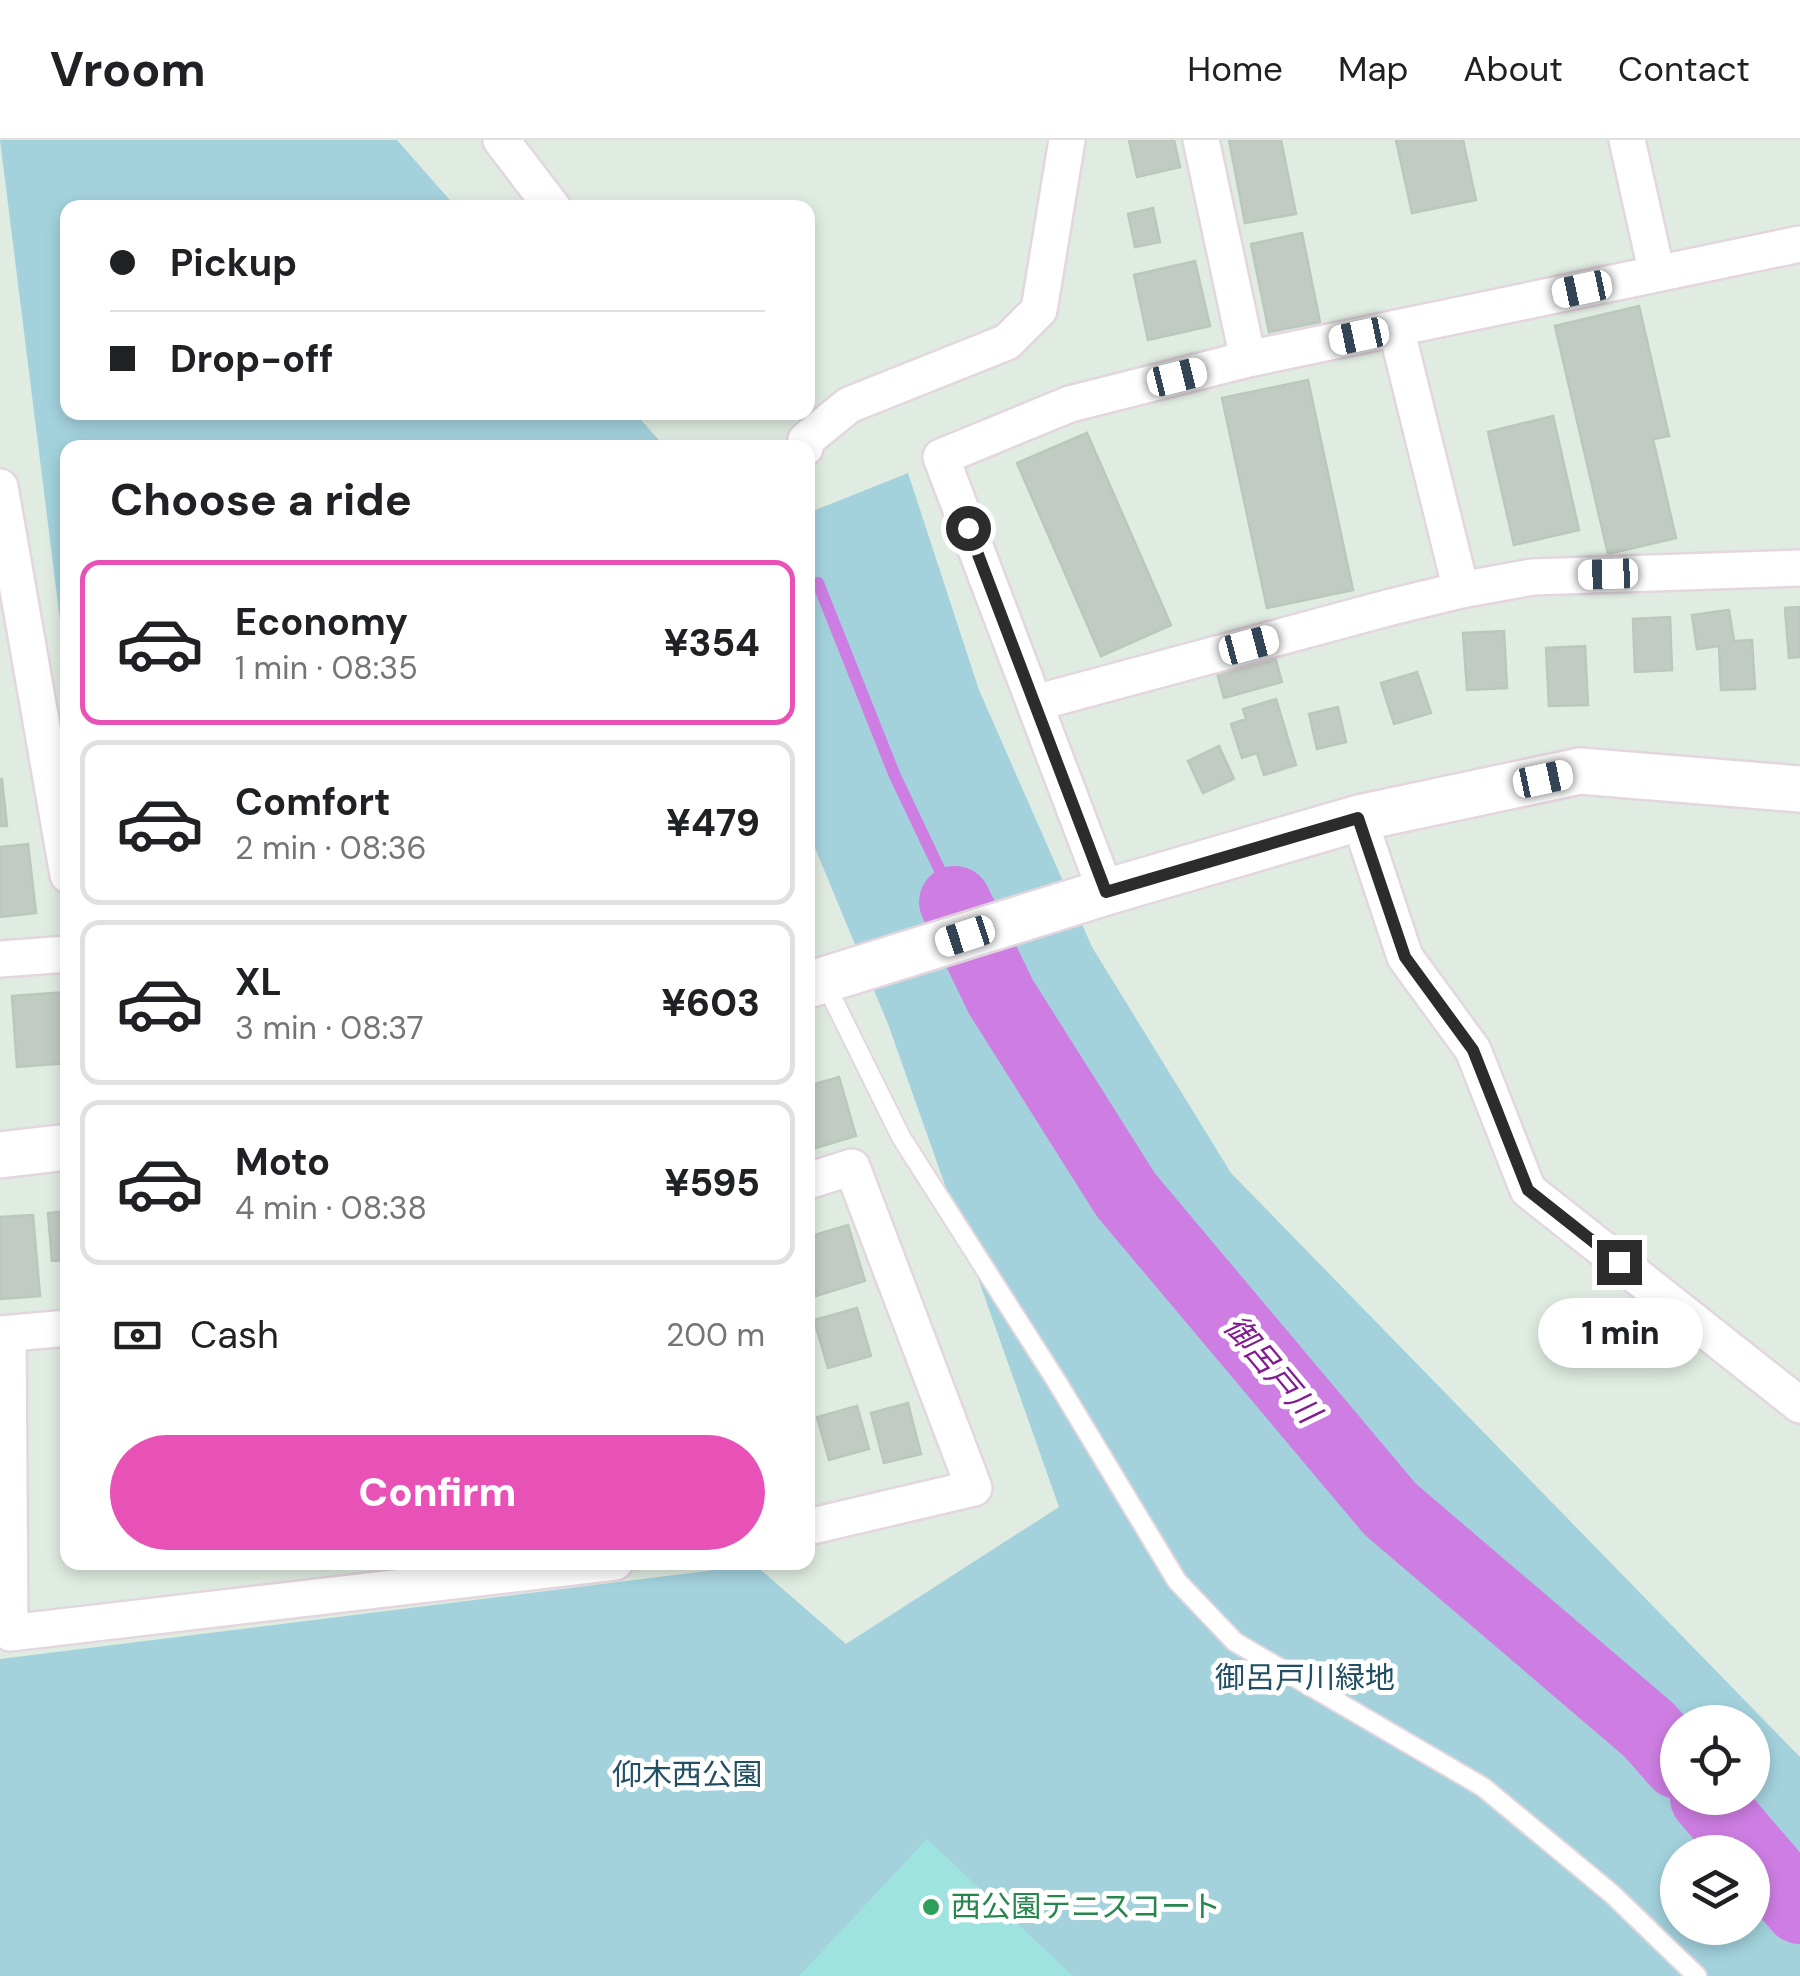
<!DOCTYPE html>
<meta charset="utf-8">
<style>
body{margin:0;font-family:"DM Sans","Noto Sans JP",sans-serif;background:#f6f6f6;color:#202124;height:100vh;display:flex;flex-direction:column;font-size:38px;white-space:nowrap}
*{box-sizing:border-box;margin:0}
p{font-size:32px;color:#757577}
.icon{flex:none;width:55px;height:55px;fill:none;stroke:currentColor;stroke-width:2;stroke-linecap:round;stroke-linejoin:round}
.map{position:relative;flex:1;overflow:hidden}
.sheet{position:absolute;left:60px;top:300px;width:755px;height:1130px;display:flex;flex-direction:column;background:#fff;border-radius:20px;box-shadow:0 5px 15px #0003}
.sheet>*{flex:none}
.banner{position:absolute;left:60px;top:60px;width:755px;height:220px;border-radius:20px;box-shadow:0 5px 15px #0003;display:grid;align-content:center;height:220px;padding:0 50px;background:#fff}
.tools{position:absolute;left:1660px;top:1565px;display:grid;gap:20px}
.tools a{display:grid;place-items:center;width:110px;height:110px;border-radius:50%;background:#fff;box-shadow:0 5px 15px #0003;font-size:50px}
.end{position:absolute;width:45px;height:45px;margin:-22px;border:12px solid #2c2c2c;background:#fff;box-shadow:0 0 0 5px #fff}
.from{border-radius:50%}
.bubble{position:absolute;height:70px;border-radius:35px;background:#fff;box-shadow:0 5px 15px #0003;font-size:32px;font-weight:800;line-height:70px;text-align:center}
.car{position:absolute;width:30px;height:60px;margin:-30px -15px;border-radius:12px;box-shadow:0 0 8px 2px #0007;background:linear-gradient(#fff 24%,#345 0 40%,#fff 0 76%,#345 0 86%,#fff 0)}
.banner b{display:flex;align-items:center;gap:35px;height:95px;font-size:38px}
.banner b+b{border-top:2px solid #e0e0e0}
.banner i{width:25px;height:25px;background:#202124}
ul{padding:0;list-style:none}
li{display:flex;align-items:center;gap:30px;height:165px;margin:0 20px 15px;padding:0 30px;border:5px solid #e0e0e0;border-radius:20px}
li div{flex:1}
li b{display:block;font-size:38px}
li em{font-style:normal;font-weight:800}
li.current{border-color:#e851b5}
li>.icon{width:90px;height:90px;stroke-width:1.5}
h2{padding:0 50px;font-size:45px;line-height:120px}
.pay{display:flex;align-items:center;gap:25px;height:110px;padding:0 50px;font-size:38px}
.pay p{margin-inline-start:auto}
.cta{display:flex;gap:20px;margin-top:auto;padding:20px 50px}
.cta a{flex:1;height:115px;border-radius:60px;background:#e851b5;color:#fff;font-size:40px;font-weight:800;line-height:115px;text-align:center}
header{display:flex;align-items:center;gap:60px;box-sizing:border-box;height:140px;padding:0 50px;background:#fff;border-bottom:2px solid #e0e0e0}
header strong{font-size:48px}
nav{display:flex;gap:55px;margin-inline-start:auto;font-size:35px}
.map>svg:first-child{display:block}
.green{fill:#a3d2dd;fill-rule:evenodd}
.pitch{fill:#9fe3e0}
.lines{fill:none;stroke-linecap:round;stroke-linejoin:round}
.stream{stroke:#ce7ee3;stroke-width:12}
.river{stroke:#ce7ee3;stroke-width:72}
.building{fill:#c2cbc3;stroke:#bac8bc;stroke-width:2.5}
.service-casing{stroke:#e3d6de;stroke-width:22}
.minor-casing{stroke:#e3d6de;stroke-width:40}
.tertiary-casing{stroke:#e3d6de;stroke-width:50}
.service{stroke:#fff;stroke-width:18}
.minor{stroke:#fff;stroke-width:35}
.tertiary{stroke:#fff;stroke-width:45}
.route{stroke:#2c2c2c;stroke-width:12}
.leisure-dot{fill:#2e9e5b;stroke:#fff;stroke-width:4}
.labels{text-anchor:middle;stroke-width:10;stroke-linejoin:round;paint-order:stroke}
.park-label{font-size:30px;fill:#224f63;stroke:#fff}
.leisure-label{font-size:30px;fill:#27864d;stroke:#fff;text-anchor:start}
.water-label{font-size:32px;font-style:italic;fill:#821b91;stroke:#fff}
</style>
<header>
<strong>Vroom</strong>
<nav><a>Home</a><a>Map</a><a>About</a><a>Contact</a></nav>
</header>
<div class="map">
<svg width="1800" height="1836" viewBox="0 0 1800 1836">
<rect width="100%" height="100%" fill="#e0ece1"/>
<path class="green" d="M 0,0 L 397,0 L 456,67 L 68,68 L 68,272 L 635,273 L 665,307 L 68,308 L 68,478 L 60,480 Z
M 908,333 L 979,550 L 1092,807 L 1231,1033 L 1800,1617 L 1800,1836 L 0,1836 L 0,1519 L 755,1425 L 846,1504 L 1059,1367 L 888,884 L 808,691 L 808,373 ZM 1678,1582 L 1752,1582 L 1752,1658 L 1678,1658 ZM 1678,1712 L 1752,1712 L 1752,1788 L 1678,1788 Z"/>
<path class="pitch" d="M 927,1699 L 1073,1836 L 799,1836 Z"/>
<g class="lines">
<path class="stream" d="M 818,443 L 895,636 L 955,762"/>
<path class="river" d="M 955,762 L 1001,857 L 1126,1055 L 1390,1369 L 1649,1590 L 1678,1623
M 1706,1658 L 1800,1768"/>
</g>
<path class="building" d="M 1129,0 L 1174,0 L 1180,27 L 1137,37 Z
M 1229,0 L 1281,0 L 1296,74 L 1245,83 Z
M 1396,0 L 1463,0 L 1476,60 L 1412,73 Z
M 1153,68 L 1160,102 L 1135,107 L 1128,74 Z
M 1302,93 L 1320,182 L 1269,192 L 1251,104 Z
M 1195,121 L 1210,186 L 1148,200 L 1134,135 Z
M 1639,166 L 1669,296 L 1653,299 L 1676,398 L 1608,414 L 1555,186 Z
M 1308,240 L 1353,450 L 1267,468 L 1222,258 Z
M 1553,276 L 1579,390 L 1514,405 L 1488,292 Z
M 1087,293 L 1171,485 L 1101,516 L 1017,323 Z
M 1800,467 L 1800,517 L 1789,518 L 1785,468 Z
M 1729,470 L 1734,501 L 1752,500 L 1755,549 L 1721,550 L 1719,506 L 1697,509 L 1692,475 Z
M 1670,477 L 1672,530 L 1635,532 L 1633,479 Z
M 1504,491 L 1507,548 L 1467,550 L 1463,493 Z
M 1585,506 L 1588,565 L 1549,566 L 1546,508 Z
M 1275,517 L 1282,542 L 1224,558 L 1217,533 Z
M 1417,532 L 1431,573 L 1394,584 L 1381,543 Z
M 1276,559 L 1296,625 L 1264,635 L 1257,613 L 1242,618 L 1231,584 L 1246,579 L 1243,569 Z
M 1338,567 L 1346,602 L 1317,609 L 1309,574 Z
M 1219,606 L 1234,639 L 1203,653 L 1188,621 Z
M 0,639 L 2,639 L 7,686 L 0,686 Z
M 28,704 L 36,773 L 0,777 L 0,707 Z
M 66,852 L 68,923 L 17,927 L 12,856 Z
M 839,937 L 856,996 L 816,1008 L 808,979 L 808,946 Z
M 68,1071 L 68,1120 L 52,1121 L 48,1073 Z
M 33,1075 L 40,1156 L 0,1159 L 0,1077 Z
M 848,1085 L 865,1141 L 816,1156 L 808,1126 L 808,1097 Z
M 857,1168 L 871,1216 L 828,1228 L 814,1180 Z
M 908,1263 L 921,1314 L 884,1323 L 871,1273 Z
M 857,1266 L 869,1309 L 829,1320 L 817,1277 Z"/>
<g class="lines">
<g class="service-casing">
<path id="service" d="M 824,841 L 901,997 L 1057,1242 L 1177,1441 L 1235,1502 L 1483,1647 L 1612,1754 L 1697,1836"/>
</g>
<g class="minor-casing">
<path id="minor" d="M 501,0 L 553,68
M 1201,0 L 1248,219
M 1627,0 L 1657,134
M 1396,188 L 1461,450
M 805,308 L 806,300 L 849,265 L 1007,202 L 1039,170 L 1067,0
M 0,347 L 68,735
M 1035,563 L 1391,467 L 1461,450 L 1532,437 L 1800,428
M 1359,678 L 1405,817 L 1473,910 L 1528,1050 L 1800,1265
M 1106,752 L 941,317 L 1070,264 L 1248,219 L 1800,104
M 0,819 L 68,814
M 808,1041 L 852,1027 L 974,1348 L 808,1387
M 0,1194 L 68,1188
M 8,1194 L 10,1493 L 615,1422"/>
</g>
<g class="tertiary-casing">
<path id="tertiary" d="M 808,845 L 1106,752 L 1359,678 L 1580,631 L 1800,649
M 0,1015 L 68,1007"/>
</g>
<use href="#service" class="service"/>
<use href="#minor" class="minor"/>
<use href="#tertiary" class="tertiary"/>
</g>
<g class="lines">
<path class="route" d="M 968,388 L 1106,752 L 1358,678 L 1405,817 L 1473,910 L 1528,1050 L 1619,1122"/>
</g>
<circle class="leisure-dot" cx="931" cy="1767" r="10"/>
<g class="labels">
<g class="park-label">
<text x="1305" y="1548">御呂戸川緑地</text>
<text x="687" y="1645">仰木西公園</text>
</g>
<g class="leisure-label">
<text x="951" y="1777">西公園テニスコート</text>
</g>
<g class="water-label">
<text transform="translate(1272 1229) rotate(50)" y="11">御呂戸川</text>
</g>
</g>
</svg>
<div class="tools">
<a><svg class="icon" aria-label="locate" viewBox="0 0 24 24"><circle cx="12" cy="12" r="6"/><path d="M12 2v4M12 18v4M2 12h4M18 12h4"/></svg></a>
<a><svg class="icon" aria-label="layers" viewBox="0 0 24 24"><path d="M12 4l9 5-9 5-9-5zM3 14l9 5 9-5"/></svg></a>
</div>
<i class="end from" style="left:968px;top:388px"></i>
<i class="end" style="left:1619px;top:1122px"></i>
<div class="bubble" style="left:1538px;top:1158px;width:165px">1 min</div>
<i class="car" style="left:1582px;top:149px;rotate:258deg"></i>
<i class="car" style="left:1359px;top:196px;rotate:258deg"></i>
<i class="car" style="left:1177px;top:237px;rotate:76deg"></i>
<i class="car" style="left:1608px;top:434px;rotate:268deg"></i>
<i class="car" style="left:1249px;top:505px;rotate:75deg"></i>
<i class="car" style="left:1543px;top:639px;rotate:78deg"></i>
<i class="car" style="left:965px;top:796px;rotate:252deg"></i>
<div class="banner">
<b><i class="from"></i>Pickup</b>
<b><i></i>Drop-off</b>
</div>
<section class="sheet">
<h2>Choose a ride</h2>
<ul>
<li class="current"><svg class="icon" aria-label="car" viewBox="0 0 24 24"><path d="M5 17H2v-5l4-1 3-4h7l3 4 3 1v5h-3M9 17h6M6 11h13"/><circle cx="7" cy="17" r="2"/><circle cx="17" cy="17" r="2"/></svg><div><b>Economy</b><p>1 min · 08:35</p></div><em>¥354</em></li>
<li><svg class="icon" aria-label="car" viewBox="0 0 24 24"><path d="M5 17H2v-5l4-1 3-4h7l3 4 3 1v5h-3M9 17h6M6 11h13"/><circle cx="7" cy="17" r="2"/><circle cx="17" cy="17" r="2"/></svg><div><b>Comfort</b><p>2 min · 08:36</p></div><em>¥479</em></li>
<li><svg class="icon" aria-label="car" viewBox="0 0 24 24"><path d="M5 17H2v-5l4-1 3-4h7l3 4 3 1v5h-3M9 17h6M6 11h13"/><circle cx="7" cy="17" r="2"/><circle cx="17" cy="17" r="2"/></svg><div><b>XL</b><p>3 min · 08:37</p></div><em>¥603</em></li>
<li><svg class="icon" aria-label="car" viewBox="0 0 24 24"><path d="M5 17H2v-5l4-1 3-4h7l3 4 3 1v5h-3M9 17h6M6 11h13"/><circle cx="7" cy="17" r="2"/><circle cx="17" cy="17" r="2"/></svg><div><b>Moto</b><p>4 min · 08:38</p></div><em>¥595</em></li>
</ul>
<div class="pay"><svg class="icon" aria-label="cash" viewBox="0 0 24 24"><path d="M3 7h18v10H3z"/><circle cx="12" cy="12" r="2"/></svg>Cash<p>200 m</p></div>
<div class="cta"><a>Confirm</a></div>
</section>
</div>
